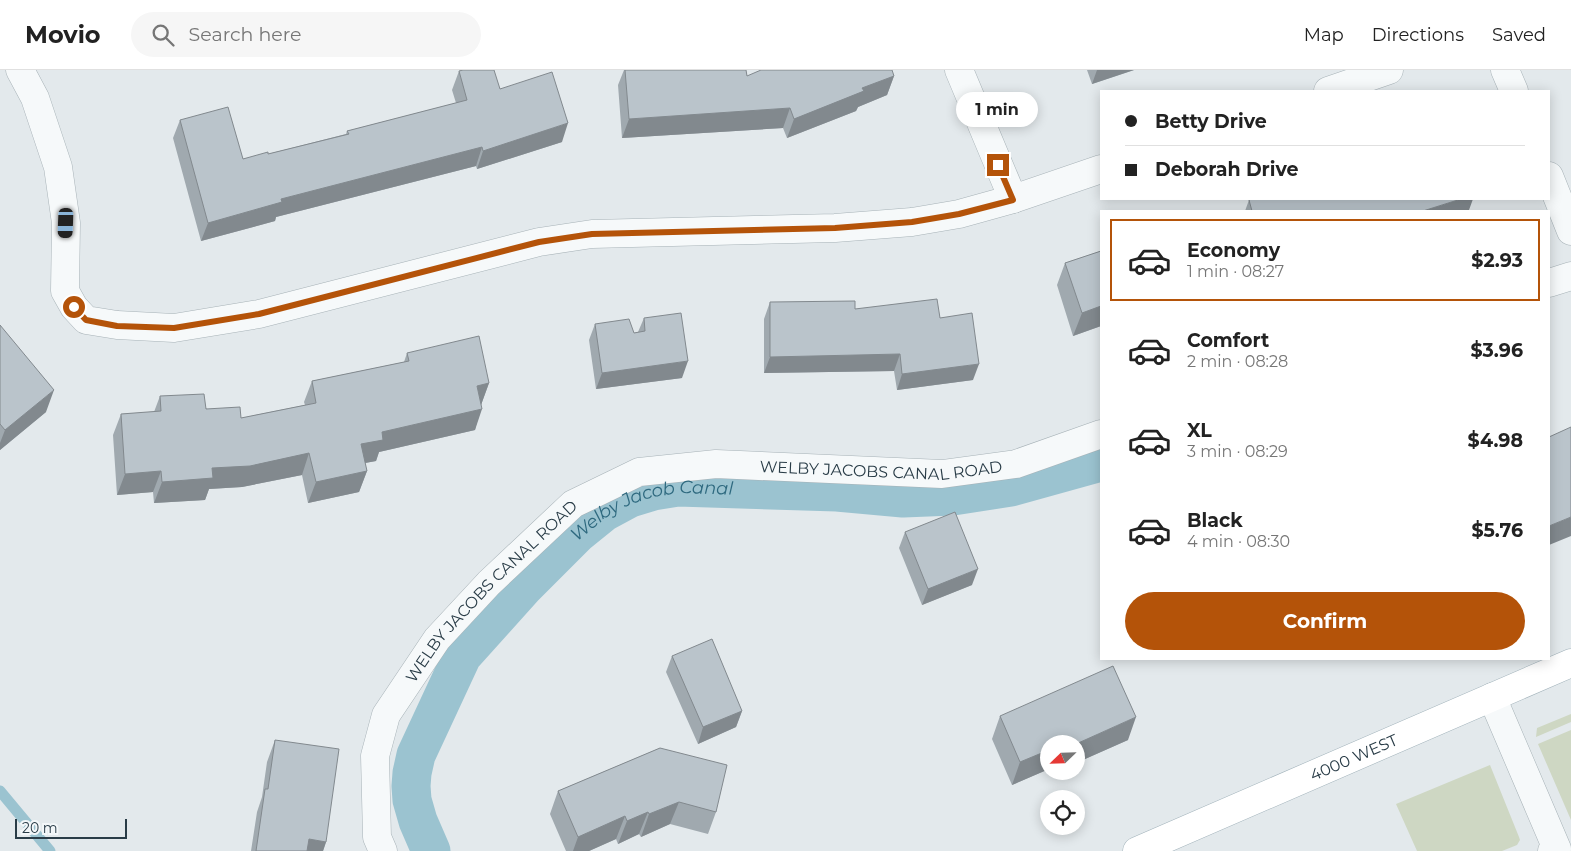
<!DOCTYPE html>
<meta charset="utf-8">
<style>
body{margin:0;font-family:Montserrat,sans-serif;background:#f6f6f6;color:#222;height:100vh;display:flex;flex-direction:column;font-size:19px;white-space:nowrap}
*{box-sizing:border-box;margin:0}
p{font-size:16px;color:#767676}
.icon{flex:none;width:28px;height:28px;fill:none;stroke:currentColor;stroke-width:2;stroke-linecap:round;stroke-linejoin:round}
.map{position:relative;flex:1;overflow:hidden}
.side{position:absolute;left:1100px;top:140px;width:450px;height:450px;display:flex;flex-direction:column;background:#fff;border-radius:0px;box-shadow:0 2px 12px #0003}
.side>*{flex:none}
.top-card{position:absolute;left:1100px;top:20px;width:450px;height:110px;border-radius:0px;box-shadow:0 2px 12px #0003;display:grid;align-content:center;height:110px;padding:0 25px;background:#fff}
.needle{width:32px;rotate:247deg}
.buttons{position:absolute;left:1040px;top:665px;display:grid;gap:10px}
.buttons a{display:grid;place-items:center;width:45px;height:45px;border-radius:50%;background:#fff;box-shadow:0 2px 12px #0003;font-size:25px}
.scale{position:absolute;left:15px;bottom:12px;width:112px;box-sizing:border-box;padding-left:5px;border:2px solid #293c47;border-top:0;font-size:14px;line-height:18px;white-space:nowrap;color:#293c47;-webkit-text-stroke:4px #f3f7f9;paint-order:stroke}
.end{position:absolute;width:22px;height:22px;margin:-11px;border:6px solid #b45309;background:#fff;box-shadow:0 0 0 2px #fff}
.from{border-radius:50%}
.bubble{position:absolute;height:35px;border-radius:18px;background:#fff;box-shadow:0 2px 12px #0003;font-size:16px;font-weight:700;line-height:35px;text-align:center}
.car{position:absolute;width:15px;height:30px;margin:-15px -8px;border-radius:6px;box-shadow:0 0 4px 1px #0007;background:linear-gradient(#222 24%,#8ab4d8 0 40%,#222 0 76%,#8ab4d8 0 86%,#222 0)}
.top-card b{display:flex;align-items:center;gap:18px;height:48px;font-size:19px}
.top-card b+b{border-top:1px solid #e0e0e0}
.top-card i{width:12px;height:12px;background:#222}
ul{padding:9px 0 0;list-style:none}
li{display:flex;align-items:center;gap:15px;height:82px;margin:0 10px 8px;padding:0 15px;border:2px solid transparent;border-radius:0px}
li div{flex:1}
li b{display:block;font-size:19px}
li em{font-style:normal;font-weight:700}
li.active{border-color:#b45309}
li>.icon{width:45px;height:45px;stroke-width:1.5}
.button{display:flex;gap:10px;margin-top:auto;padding:10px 25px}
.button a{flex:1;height:58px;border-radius:30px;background:#b45309;color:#fff;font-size:20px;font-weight:700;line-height:58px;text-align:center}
header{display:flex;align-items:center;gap:30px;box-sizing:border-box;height:70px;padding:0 25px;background:#fff;border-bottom:1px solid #e0e0e0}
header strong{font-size:24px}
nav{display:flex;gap:28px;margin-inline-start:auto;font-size:18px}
.search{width:350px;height:45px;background:#f6f6f6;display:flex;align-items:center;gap:12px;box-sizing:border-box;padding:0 18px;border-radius:28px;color:#767676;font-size:19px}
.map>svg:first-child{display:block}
.green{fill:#ced7c3}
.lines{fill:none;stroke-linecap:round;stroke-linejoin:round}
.stream{stroke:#9bc3d0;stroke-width:11}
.canal{stroke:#9bc3d0;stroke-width:39}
.minor-casing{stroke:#a7b2b7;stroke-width:29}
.major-casing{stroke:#a1b2ba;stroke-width:29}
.minor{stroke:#f6f9fa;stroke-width:28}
.major{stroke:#fff;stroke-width:28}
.wall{fill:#a0a9af}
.shaded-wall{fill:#82898e}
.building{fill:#bac4cb;stroke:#82898e}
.route{stroke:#b45309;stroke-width:6}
.labels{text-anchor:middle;stroke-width:4.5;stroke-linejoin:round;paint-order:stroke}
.street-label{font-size:16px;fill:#293c47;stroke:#f3f7f9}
.water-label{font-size:18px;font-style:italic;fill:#2e697f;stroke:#f3f7f9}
</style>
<header>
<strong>Movio</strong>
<div class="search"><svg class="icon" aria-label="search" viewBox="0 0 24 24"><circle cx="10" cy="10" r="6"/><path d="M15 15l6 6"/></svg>Search here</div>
<nav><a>Map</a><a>Directions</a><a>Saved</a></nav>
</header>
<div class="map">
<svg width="1571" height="781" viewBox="0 0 1571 781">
<rect width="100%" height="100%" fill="#e3e9ec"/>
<path class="green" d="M 1571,644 L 1571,652 L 1536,667 L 1537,658 Z
M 1571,660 L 1571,750 L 1538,674 Z
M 1490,695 L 1519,767 L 1520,770 L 1517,775 L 1502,781 L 1417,781 L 1396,734 Z"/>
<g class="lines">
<path class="stream" d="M 0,721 L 50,781"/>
<path class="canal" id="s1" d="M 431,781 L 418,751 L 412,730 L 411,716 L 412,703 L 416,685 L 462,586 L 524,517 L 578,463 L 604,442 L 630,428 L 653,421 L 678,417 L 837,422 L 903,428 L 953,426 L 1011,417 L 1101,392"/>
<g class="minor-casing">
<g id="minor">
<path d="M 20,0 L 35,28 L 58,97 L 66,153 L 65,221 L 74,237 L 86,250 L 117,255 L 174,258 L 259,244 L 539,172 L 592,164 L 835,158 L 912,152 L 959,144 L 1013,129 L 1101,99"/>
<path d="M 959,0 L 1013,129"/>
<path d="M 1505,0 L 1514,21"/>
<path d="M 1328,21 L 1389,0"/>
<path d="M 1549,106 L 1571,161"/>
<path d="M 1549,213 L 1571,206"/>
<path d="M 1492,627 L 1557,779 L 1552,781"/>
<path id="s2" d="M 383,781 L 377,767 L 375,686 L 386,645 L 437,569 L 489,513 L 573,434 L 639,402 L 716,394 L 942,404 L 1016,394 L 1101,364"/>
</g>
</g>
<g class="major-casing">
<g id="major">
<path id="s3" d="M 1137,781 L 1571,593"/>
</g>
</g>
<use href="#minor" class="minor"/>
<use href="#major" class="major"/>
</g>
<path class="wall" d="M 624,0 L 746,0 L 747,6 L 894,6 L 887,25 L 858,37 L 856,41 L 787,68 L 783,58 L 622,68 L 618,15 Z
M 1087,0 L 1134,0 L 1092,14 Z
M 459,1 L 500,19 L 562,72 L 477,99 L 476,96 L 276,147 L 275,151 L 201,171 L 173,68 L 180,50 L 243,89 L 268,84 L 346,64 L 347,61 L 456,33 L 452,20 Z
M 1249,130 L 1469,140 L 1466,141 L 1245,141 Z
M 1101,181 L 1101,256 L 1073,266 L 1057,215 L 1065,193 Z
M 770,232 L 855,239 L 940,248 L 973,310 L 897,320 L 894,301 L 764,303 L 764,249 Z
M 644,248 L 682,308 L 596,319 L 589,270 L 595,254 L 634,263 L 638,262 Z
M 0,255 L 46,342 L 0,380 Z
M 407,283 L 489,313 L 481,335 L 475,360 L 379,382 L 376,391 L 365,393 L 367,401 L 359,422 L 308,433 L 302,405 L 242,417 L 209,419 L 205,430 L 154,433 L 153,422 L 117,425 L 113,365 L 121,344 L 154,342 L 160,326 L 241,348 L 305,335 L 304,332 L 312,311 L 404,292 Z
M 905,462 L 972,515 L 922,535 L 899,478 Z
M 672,586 L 742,641 L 736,657 L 698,674 L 666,602 Z
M 1000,646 L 1128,670 L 1076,693 L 1076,674 L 1049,674 L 1049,699 L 1012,715 L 992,669 Z
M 275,670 L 326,772 L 323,781 L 251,781 L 257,742 L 262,727 L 267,692 Z
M 660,678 L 716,742 L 708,764 L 670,754 L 641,767 L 639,764 L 618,774 L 616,769 L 589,781 L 566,781 L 550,744 L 558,721 Z"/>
<path class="shaded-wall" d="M 1097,0 L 1134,0 L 1092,14 Z
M 894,6 L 887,25 L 858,37 L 856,41 L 787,68 L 794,49 L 862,18 Z
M 790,38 L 783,58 L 622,68 L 629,49 Z
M 568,53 L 562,72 L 477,99 L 483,81 Z
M 482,77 L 476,96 L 276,147 L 275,151 L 201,171 L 208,153 L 281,129 Z
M 1461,129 L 1473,129 L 1469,140 L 1466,141 L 1423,141 Z
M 1101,236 L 1101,256 L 1073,266 L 1082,243 Z
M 900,284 L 894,301 L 764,303 L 770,287 Z
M 688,291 L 682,308 L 596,319 L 602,303 Z
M 979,294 L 973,310 L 897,320 L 902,304 Z
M 489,313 L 481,335 L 477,316 Z
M 54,320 L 46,342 L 0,380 L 0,373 L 5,360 Z
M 482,339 L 475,360 L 379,382 L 376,391 L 354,395 L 361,374 L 382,362 Z
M 309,383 L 302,405 L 242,417 L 209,419 L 205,430 L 154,433 L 162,412 L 212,398 Z
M 161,401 L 153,422 L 117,425 L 125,404 Z
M 367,401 L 359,422 L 308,433 L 316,412 Z
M 1571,447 L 1571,466 L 1549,475 L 1549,456 Z
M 978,499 L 972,515 L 922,535 L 928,519 Z
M 742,641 L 736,657 L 698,674 L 703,657 Z
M 1136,647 L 1128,670 L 1076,693 L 1076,674 Z
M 1049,680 L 1049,699 L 1012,715 L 1020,692 Z
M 679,732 L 670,754 L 641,767 L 649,744 Z
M 648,742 L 639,764 L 618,774 L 627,751 Z
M 625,746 L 616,769 L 589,781 L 573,781 L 578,767 Z
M 309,769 L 326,772 L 323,781 L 304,781 Z"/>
<path class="building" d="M 463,0 L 494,0 L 500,19 L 552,2 L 568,53 L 483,81 L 482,77 L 281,129 L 282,132 L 208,153 L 180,50 L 228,37 L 243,89 L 268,82 L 268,84 L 349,64 L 347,61 L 467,30 L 459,1 Z
M 625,0 L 746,0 L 747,6 L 761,0 L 892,0 L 894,6 L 862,18 L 864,21 L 794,49 L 790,38 L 629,49 Z
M 1252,129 L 1461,129 L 1423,141 L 1252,141 L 1249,130 Z
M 1101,181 L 1101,236 L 1082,243 L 1065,193 Z
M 937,229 L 940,248 L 972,243 L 979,294 L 902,304 L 900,284 L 770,287 L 770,232 L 855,231 L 855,239 Z
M 681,243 L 688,291 L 602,303 L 595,254 L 629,249 L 634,263 L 645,261 L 644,248 Z
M 0,255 L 54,320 L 5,360 L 0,354 Z
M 479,266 L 489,313 L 477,316 L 482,339 L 382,362 L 383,370 L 361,374 L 367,401 L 316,412 L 309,383 L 250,396 L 212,398 L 213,408 L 162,412 L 161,401 L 125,404 L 121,344 L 161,341 L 160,326 L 204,324 L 206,339 L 240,337 L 241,348 L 316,333 L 312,311 L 409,291 L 407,283 Z
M 1571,357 L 1571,447 L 1549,456 L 1549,367 Z
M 955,442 L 978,499 L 928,519 L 905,462 Z
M 712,569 L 742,641 L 703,657 L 672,586 Z
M 1113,596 L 1136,647 L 1076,674 L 1049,674 L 1049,680 L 1020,692 L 1000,646 Z
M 275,670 L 339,679 L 326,772 L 309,769 L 307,781 L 256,781 L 265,719 L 268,719 Z
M 660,678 L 727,695 L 716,742 L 679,732 L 649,744 L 648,742 L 627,751 L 625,746 L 578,767 L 558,721 Z"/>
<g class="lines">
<path class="route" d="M 74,237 L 86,250 L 117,256 L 174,258 L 259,244 L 539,172 L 592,164 L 835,158 L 912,152 L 959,144 L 1013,130 L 998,95"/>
</g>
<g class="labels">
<g class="street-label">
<text dy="6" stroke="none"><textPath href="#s2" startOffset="738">WELBY JACOBS CANAL ROAD</textPath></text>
<text dy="6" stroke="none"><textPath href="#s2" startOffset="302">WELBY JACOBS CANAL ROAD</textPath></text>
<text dy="6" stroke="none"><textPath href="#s3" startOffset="236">4000 WEST</textPath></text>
</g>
<g class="water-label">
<text dy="6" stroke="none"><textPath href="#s1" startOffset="459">Welby Jacob Canal</textPath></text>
</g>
</g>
</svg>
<div class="buttons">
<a><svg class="needle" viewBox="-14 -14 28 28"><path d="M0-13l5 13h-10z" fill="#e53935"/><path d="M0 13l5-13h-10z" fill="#767676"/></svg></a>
<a><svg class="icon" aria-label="locate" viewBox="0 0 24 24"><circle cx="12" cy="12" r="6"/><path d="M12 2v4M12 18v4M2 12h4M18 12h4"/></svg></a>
</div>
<div class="scale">20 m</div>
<i class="end from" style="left:74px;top:237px"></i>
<i class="end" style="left:998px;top:95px"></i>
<div class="bubble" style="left:956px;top:22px;width:82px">1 min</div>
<i class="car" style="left:66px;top:153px;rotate:182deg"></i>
<div class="top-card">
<b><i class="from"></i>Betty Drive</b>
<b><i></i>Deborah Drive</b>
</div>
<section class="side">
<ul>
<li class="active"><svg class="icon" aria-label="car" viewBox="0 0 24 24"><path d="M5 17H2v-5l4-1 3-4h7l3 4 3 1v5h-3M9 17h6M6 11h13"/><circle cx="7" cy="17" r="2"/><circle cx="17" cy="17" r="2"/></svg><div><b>Economy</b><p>1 min · 08:27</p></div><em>$2.93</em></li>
<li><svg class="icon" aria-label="car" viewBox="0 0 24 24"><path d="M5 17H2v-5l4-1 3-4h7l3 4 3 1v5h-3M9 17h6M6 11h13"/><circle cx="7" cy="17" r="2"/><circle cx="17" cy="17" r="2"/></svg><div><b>Comfort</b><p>2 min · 08:28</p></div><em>$3.96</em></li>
<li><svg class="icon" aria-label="car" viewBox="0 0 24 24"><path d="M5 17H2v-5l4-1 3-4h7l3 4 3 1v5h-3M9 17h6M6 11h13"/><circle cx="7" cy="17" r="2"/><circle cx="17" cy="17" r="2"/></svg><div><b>XL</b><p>3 min · 08:29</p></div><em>$4.98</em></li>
<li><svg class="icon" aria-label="car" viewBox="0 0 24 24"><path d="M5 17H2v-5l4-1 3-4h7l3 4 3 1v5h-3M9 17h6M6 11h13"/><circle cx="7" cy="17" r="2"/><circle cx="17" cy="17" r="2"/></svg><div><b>Black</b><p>4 min · 08:30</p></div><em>$5.76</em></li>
</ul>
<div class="button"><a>Confirm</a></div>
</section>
</div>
